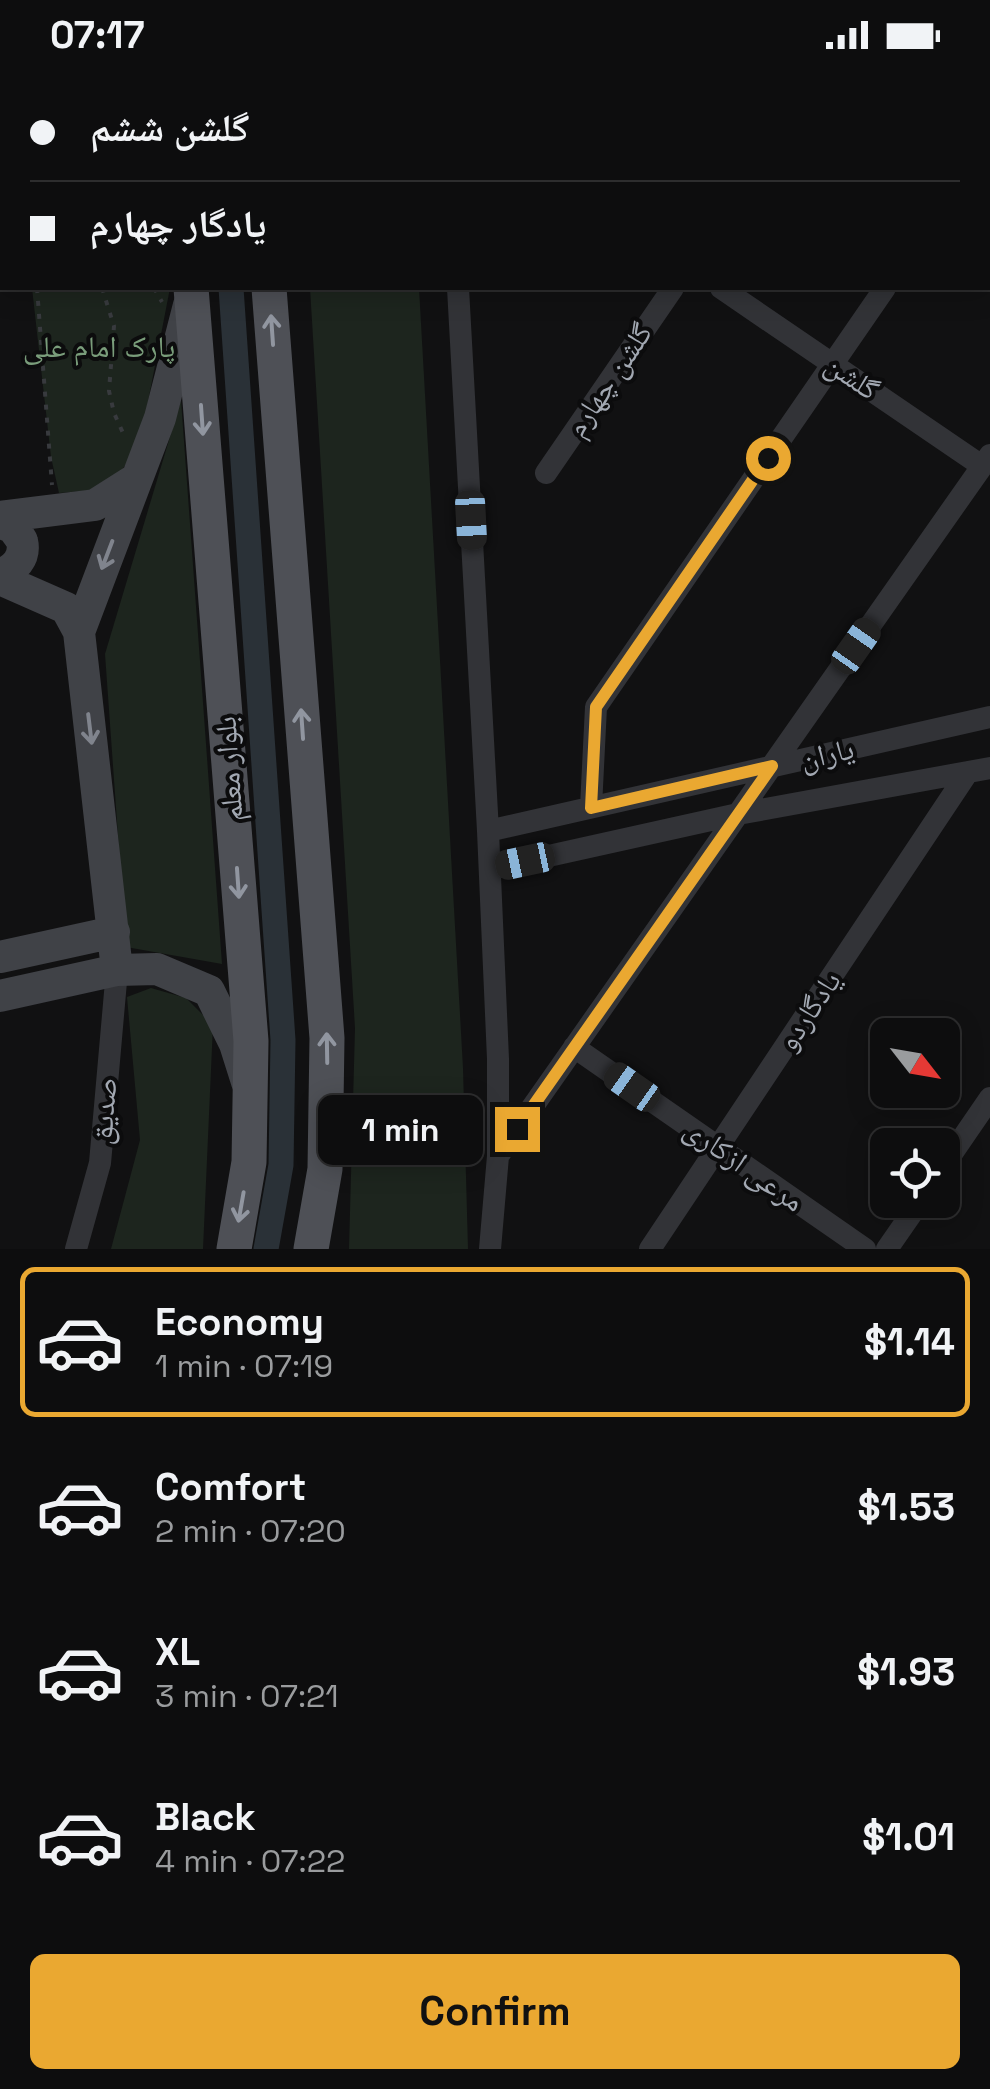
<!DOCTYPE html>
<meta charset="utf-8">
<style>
body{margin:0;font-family:"Space Grotesk","Noto Naskh Arabic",sans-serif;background:#161617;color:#f1f3f6;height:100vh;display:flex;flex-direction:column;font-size:38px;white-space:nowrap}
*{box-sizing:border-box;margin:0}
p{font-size:32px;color:#9a9c9e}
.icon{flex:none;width:55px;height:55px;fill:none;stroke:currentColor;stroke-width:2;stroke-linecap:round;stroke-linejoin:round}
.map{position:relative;height:1179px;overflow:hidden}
.details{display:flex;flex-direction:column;background:#0d0d0e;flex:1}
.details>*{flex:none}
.guide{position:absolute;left:0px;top:0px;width:990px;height:220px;box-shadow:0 5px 25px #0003,0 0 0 2px #2d2d2e;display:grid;align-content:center;height:220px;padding:0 30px;background:#0d0d0e}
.needle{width:65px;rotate:121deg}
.fabs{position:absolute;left:870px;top:948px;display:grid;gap:20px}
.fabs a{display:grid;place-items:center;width:90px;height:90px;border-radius:15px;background:#0d0d0e;box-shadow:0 5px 25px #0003,0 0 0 2px #2d2d2e;font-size:50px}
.end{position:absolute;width:45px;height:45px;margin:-22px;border:12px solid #eaa831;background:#111;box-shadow:0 0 0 5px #111}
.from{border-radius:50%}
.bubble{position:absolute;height:70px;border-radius:15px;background:#0d0d0e;box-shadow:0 5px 25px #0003,0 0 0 2px #2d2d2e;font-size:32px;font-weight:700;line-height:70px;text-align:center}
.car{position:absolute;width:30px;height:60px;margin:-30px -15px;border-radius:12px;box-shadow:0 0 8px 2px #0007;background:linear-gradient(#222 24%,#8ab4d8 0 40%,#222 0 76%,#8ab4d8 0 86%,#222 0)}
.guide b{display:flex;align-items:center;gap:35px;height:95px;font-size:38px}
.guide b+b{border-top:2px solid #2d2d2e}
.guide i{width:25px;height:25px;background:#f1f3f6}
ul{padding:18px 0 0;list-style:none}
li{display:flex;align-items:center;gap:30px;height:150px;margin:0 20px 15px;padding:0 10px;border:5px solid transparent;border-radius:15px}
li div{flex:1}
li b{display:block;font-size:38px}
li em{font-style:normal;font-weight:700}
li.on{border-color:#eaa831}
li>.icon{width:90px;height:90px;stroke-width:1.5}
.action{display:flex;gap:20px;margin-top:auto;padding:20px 30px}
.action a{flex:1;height:115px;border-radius:15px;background:#eaa831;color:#111;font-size:40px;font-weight:700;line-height:115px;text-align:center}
.status{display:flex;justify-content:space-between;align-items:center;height:70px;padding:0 50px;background:#0d0d0e;direction:ltr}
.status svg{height:28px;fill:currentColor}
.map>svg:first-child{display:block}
.green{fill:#1d251e}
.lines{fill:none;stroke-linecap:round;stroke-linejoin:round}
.canal{stroke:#2a3137;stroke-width:25}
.path{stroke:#383a3e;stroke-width:4;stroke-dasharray:5 8;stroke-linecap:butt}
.street{stroke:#323337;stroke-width:22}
.secondary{stroke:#404247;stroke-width:32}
.primary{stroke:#4e5056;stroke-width:35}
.oneway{stroke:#9196a0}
.oneway2{stroke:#80848d}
.route{stroke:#eaa831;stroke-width:12}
.labels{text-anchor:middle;stroke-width:8;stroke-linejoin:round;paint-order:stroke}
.park-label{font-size:30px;fill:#7a9d7b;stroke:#0c0c0d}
.street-label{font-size:30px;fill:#a2a8b2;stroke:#0c0c0d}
</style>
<div class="status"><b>07:17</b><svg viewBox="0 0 49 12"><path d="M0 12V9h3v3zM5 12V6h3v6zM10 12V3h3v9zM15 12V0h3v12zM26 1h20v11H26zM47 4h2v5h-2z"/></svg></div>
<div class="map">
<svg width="990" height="1179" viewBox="0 0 990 1179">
<rect width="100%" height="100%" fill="#111112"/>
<path class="green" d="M 0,0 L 153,0 L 153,2 L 2,2 L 2,76 L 0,73 Z
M 32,218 L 170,218 L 146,342 L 135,383 L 107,419 L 59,423 L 51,387 Z
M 310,218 L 419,218 L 463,998 L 468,1179 L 349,1179 L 355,958 Z
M 181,330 L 222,894 L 126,877 L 105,584 Z
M 151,918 L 186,928 L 213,955 L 203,1179 L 111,1179 L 140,1070 L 127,927 Z"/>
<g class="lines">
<path class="canal" d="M 219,0 L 219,2
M 231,218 L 283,970 L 281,1095 L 266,1179"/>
<path class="path" d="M 0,51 L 2,52
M 0,82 L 2,85
M 37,218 L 52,415
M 102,218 L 114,256 L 109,321 L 114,343 L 123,363
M 154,218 L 162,232"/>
<path class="street" d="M 458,218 L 488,761 L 498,989 L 498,1086 L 490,1179
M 721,218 L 982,396
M 546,403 L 673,218
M 591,737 L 596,637 L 885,218
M 488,761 L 990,647
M 490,799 L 738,744 L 990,698
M 574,977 L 865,1179
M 498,1086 L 990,385
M 942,1098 L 990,1028
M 76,1179 L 100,1093 L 117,900
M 650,1179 L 968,702
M 887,1179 L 921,1130"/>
<path class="secondary" d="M 0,447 L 95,435 L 136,409
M 0,453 L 12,457 C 13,458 22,470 22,471 C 26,488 14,500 0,504
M 0,509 L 66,538 L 79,562
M 0,887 L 114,862
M 117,900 L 79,562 L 160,348 L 189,235
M 0,926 L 117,900 L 157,899 L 209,921 L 235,974 L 247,1012"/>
<path class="primary" d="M 168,0 L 169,2
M 257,0 L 257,2
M 771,0 L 783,2
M 309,2 L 312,0
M 988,44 L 990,45
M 191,218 L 251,971 L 249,1092 L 234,1179
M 269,218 L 327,968 L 325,1099 L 311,1179"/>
</g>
<defs><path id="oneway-shaft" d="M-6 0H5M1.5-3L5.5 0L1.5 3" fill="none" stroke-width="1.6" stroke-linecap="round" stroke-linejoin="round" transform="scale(2.5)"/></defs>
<g class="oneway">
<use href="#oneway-shaft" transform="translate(272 260) rotate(-94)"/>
<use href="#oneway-shaft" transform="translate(202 350) rotate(86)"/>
<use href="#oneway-shaft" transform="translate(302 654) rotate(-94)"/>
<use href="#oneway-shaft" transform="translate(238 813) rotate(86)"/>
<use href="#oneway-shaft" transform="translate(327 978) rotate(-91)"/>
<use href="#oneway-shaft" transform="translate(241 1137) rotate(100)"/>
</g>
<g class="oneway2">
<use href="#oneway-shaft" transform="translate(107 485) rotate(111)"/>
<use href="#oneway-shaft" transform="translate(90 659) rotate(83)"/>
</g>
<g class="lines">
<path class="route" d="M 517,1059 L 772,696 L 591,738 L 596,637 L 768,388"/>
</g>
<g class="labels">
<g class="park-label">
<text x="99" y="287">پارک امام علی</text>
</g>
<g class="street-label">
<text transform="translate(852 307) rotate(34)" y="10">گلشن</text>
<text transform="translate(609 310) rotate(-56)" y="10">گلشن چهارم</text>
<text transform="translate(827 684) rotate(-13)" y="10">یاران</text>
<text transform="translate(229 699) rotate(-94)" y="10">بلوار معلم</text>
<text transform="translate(809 941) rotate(-56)" y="10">یادگار‌دو</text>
<text transform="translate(104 1041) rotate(-85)" y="10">صدیق</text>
<text transform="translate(744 1095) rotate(35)" y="10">مرعی ازکاری</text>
</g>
</g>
</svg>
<div class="fabs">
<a><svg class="needle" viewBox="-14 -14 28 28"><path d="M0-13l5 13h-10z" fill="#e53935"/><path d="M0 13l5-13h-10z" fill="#9a9c9e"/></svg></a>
<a><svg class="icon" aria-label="locate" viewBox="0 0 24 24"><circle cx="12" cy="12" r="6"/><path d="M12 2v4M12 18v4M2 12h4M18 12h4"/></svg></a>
</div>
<i class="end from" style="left:768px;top:388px"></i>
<i class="end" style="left:517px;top:1059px"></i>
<div class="bubble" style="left:318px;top:1025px;width:165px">1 min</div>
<i class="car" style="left:471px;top:450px;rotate:177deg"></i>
<i class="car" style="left:856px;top:576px;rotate:35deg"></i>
<i class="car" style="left:525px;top:791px;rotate:258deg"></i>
<i class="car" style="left:632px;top:1017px;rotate:305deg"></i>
<div class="guide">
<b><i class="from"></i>گلشن ششم</b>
<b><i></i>یادگار چهارم</b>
</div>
</div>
<section class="details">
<ul>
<li class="on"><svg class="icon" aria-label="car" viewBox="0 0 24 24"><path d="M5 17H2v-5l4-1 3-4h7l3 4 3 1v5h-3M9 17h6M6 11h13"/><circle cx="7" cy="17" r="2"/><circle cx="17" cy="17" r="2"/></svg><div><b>Economy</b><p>1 min · 07:19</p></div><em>$1.14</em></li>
<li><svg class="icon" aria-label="car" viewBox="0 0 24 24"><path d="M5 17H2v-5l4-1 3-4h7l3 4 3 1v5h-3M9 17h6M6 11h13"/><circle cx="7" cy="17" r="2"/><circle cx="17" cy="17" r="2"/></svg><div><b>Comfort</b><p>2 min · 07:20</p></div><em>$1.53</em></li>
<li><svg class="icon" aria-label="car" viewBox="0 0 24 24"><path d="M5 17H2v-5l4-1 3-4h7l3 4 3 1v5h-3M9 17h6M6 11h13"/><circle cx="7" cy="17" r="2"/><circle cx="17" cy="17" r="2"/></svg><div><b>XL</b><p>3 min · 07:21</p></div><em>$1.93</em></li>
<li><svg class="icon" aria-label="car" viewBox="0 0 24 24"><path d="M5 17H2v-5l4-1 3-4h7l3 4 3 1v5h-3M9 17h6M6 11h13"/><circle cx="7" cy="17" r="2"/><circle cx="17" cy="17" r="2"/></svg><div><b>Black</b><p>4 min · 07:22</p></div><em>$1.01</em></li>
</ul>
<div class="action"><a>Confirm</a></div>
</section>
